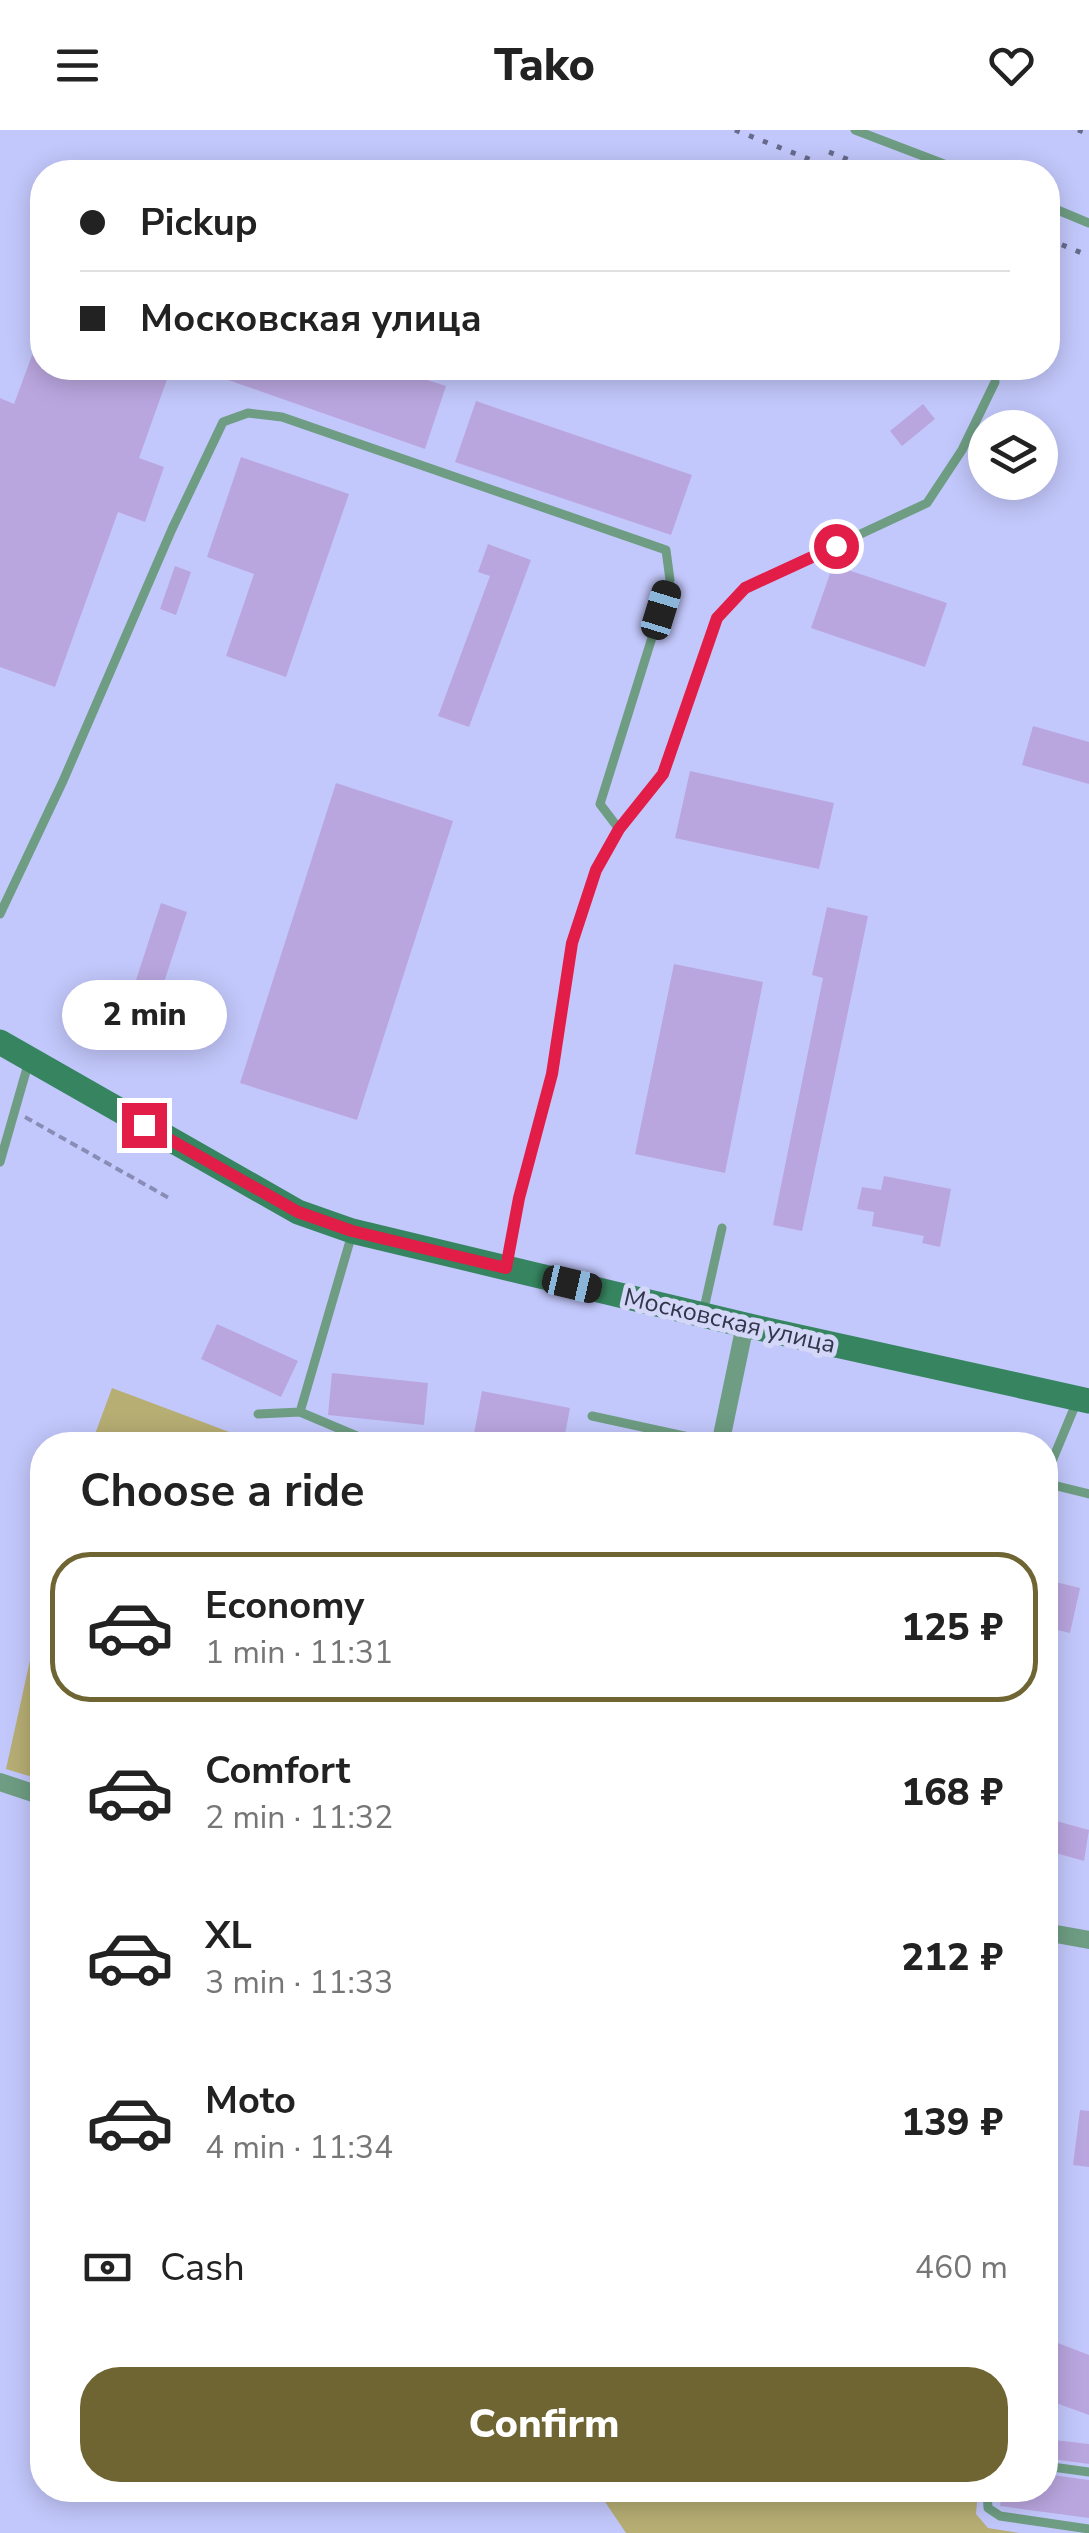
<!DOCTYPE html>
<meta charset="utf-8">
<style>
body{margin:0;font-family:"Nunito Sans",sans-serif;background:#f2f2f2;color:#222;height:100vh;display:flex;flex-direction:column;font-size:38px;white-space:nowrap}
*{box-sizing:border-box;margin:0}
p{font-size:32px;color:#767676}
.icon{flex:none;width:55px;height:55px;fill:none;stroke:currentColor;stroke-width:2;stroke-linecap:round;stroke-linejoin:round}
.map{position:relative;flex:1;overflow:hidden}
.panel{position:absolute;left:30px;top:1302px;width:1028px;height:1070px;display:flex;flex-direction:column;background:#fff;border-radius:40px;box-shadow:0 5px 25px #0003}
.panel>*{flex:none}
.banner{position:absolute;left:30px;top:30px;width:1030px;height:220px;border-radius:40px;box-shadow:0 5px 25px #0003;display:grid;align-content:center;height:220px;padding:0 50px;background:#fff}
.fabs{position:absolute;left:968px;top:280px;display:grid;gap:20px}
.fabs a{display:grid;place-items:center;width:90px;height:90px;border-radius:50%;background:#fff;box-shadow:0 5px 25px #0003;font-size:50px}
.end{position:absolute;width:45px;height:45px;margin:-22px;border:12px solid #e11d48;background:#fff;box-shadow:0 0 0 5px #fff}
.from{border-radius:50%}
.bubble{position:absolute;height:70px;border-radius:35px;background:#fff;box-shadow:0 5px 25px #0003;font-size:32px;font-weight:800;line-height:70px;text-align:center}
.car{position:absolute;width:30px;height:60px;margin:-30px -15px;border-radius:12px;box-shadow:0 0 8px 2px #0007;background:linear-gradient(#222 24%,#8ab4d8 0 40%,#222 0 76%,#8ab4d8 0 86%,#222 0)}
.banner b{display:flex;align-items:center;gap:35px;height:95px;font-size:38px}
.banner b+b{border-top:2px solid #e0e0e0}
.banner i{width:25px;height:25px;background:#222}
ul{padding:0;list-style:none}
li{display:flex;align-items:center;gap:30px;height:150px;margin:0 20px 15px;padding:0 30px;border:5px solid transparent;border-radius:40px}
li div{flex:1}
li b{display:block;font-size:38px}
li em{font-style:normal;font-weight:800}
li.selected{border-color:#6e6532}
li>.icon{width:90px;height:90px;stroke-width:1.5}
h2{padding:0 50px;font-size:45px;line-height:120px}
.pay{display:flex;align-items:center;gap:25px;height:110px;padding:0 50px;font-size:38px}
.pay p{margin-inline-start:auto}
.button{display:flex;gap:20px;margin-top:auto;padding:20px 50px}
.button a{flex:1;height:115px;border-radius:40px;background:#6e6532;color:#fff;font-size:40px;font-weight:800;line-height:115px;text-align:center}
header{display:flex;justify-content:space-between;align-items:center;height:130px;padding:0 50px;background:#fff;font-size:45px;font-weight:800}
.map>svg:first-child{display:block}
.green{fill:#b7ae74}
.building{fill:#baa6df}
.lines{fill:none;stroke-linecap:round;stroke-linejoin:round}
.path{stroke:#898db5;stroke-width:4;stroke-dasharray:8 5;stroke-linecap:butt}
.lane{stroke:#6e9d83;stroke-width:9}
.street{stroke:#6e9d83;stroke-width:18}
.secondary{stroke:#368560;stroke-width:25}
.rail{stroke:#676a8a;stroke-width:5;stroke-dasharray:5 10;stroke-linecap:butt}
.route{stroke:#e11d48;stroke-width:12}
.labels{text-anchor:middle;stroke-width:10;stroke-linejoin:round;paint-order:stroke}
.street-label{font-size:25px;fill:#33354a;stroke:#d4d7f7}
</style>
<header><svg class="icon" aria-label="menu" viewBox="0 0 24 24"><path d="M4 6h16M4 12h16M4 18h16"/></svg>Tako<svg class="icon" aria-label="heart" viewBox="0 0 24 24"><path d="M12 20l-8-8c-3-5 5-10 8-4 3-6 11-1 8 4z"/></svg></header>
<div class="map">
<svg width="1089" height="2403" viewBox="0 0 1089 2403">
<rect width="100%" height="100%" fill="#c3c8fc"/>
<path class="green" d="M 112,1258 L 264,1315 L 91,1315 Z
M 42,1476 L 42,1650 L 6,1639 Z
M 597,2360 L 978,2360 L 976,2384 L 988,2398 L 1020,2403 L 626,2403 Z"/>
<path class="building" d="M 41,201 L 42,238 L 171,238 L 139,328 L 164,337 L 145,392 L 118,382 L 55,557 L 0,537 L 0,268 L 14,274 Z
M 194,238 L 390,238 L 446,256 L 425,319 Z
M 476,271 L 692,345 L 671,405 L 455,332 Z
M 923,274 L 935,289 L 902,316 L 890,301 Z
M 241,327 L 349,364 L 286,547 L 226,526 L 254,444 L 207,427 Z
M 488,414 L 531,430 L 469,597 L 438,586 L 490,446 L 478,442 Z
M 833,435 L 947,473 L 925,537 L 811,498 Z
M 175,436 L 191,442 L 176,485 L 160,479 Z
M 1033,596 L 1089,612 L 1089,654 L 1022,635 Z
M 690,641 L 834,673 L 819,739 L 675,708 Z
M 336,653 L 453,691 L 357,990 L 240,953 Z
M 161,773 L 187,782 L 152,889 L 126,881 Z
M 827,777 L 868,786 L 802,1101 L 773,1095 L 823,848 L 812,845 Z
M 674,834 L 763,852 L 725,1043 L 635,1024 Z
M 884,1046 L 951,1059 L 940,1117 L 922,1113 L 924,1106 L 872,1096 L 874,1082 L 857,1079 L 862,1057 L 881,1060 Z
M 217,1194 L 298,1231 L 281,1267 L 201,1229 Z
M 332,1243 L 428,1253 L 424,1295 L 328,1285 Z
M 482,1261 L 570,1278 L 563,1315 L 503,1315 L 473,1309 Z
M 1051,1451 L 1080,1458 L 1070,1503 L 1045,1497 L 1045,1475 Z
M 1045,1688 L 1089,1700 L 1084,1731 L 1045,1720 Z
M 1080,1980 L 1089,1981 L 1089,2037 L 1073,2035 Z
M 1045,2208 L 1089,2225 L 1089,2285 L 1045,2269 Z
M 1045,2309 L 1089,2314 L 1089,2334 L 1045,2328 Z
M 1045,2344 L 1089,2350 L 1089,2388 L 1000,2376 L 1002,2360 L 1045,2360 Z"/>
<g class="lines">
<path class="path" d="M 25,987 L 169,1068"/>
<path class="lane" d="M 855,0 L 965,42
M 1048,76 L 1089,93
M 619,699 L 663,644 L 717,488 L 745,458 L 927,373 L 962,320 L 995,252
M 0,784 L 63,651 L 172,399 L 223,292 L 248,283 L 282,287 L 666,420 L 670,450 L 600,674 L 619,699 L 596,740 L 572,813 L 552,944 L 519,1068 L 507,1136
M 0,1032 L 29,931
M 703,1183 L 722,1098
M 300,1282 L 378,1315
M 258,1284 L 300,1282 L 352,1104
M 592,1286 L 721,1314
M 1045,1348 L 1077,1271
M 1045,1353 L 1089,1364
M 1045,1858 L 1053,1804
M 1045,2336 L 1089,2342
M 987,2360 L 988,2378 L 1000,2386 L 1089,2399"/>
<path class="street" d="M 720,1315 L 745,1195
M 0,1652 L 42,1666
M 1045,1802 L 1089,1810"/>
<path class="secondary" d="M 0,912 L 298,1082 L 352,1101 L 745,1195 L 1089,1271"/>
<path class="rail" d="M 735,0 L 842,42
M 1078,0 L 1089,4
M 829,22 L 880,42
M 1048,109 L 1089,126"/>
</g>
<g class="lines">
<path class="route" d="M 144,995 L 298,1082 L 352,1101 L 506,1138 L 519,1068 L 552,944 L 572,813 L 596,740 L 619,699 L 663,644 L 717,488 L 745,458 L 836,416"/>
</g>
<g class="labels">
<g class="street-label">
<text transform="translate(730 1190) rotate(13)" y="9">Московская улица</text>
</g>
</g>
</svg>
<div class="fabs">
<a><svg class="icon" aria-label="layers" viewBox="0 0 24 24"><path d="M12 4l9 5-9 5-9-5zM3 14l9 5 9-5"/></svg></a>
</div>
<i class="end from" style="left:836px;top:416px"></i>
<i class="end" style="left:144px;top:995px"></i>
<div class="bubble" style="left:62px;top:850px;width:165px">2 min</div>
<i class="car" style="left:661px;top:480px;rotate:17deg"></i>
<i class="car" style="left:572px;top:1154px;rotate:103deg"></i>
<div class="banner">
<b><i class="from"></i>Pickup</b>
<b><i></i>Московская улица</b>
</div>
<section class="panel">
<h2>Choose a ride</h2>
<ul>
<li class="selected"><svg class="icon" aria-label="car" viewBox="0 0 24 24"><path d="M5 17H2v-5l4-1 3-4h7l3 4 3 1v5h-3M9 17h6M6 11h13"/><circle cx="7" cy="17" r="2"/><circle cx="17" cy="17" r="2"/></svg><div><b>Economy</b><p>1 min · 11:31</p></div><em>125 ₽</em></li>
<li><svg class="icon" aria-label="car" viewBox="0 0 24 24"><path d="M5 17H2v-5l4-1 3-4h7l3 4 3 1v5h-3M9 17h6M6 11h13"/><circle cx="7" cy="17" r="2"/><circle cx="17" cy="17" r="2"/></svg><div><b>Comfort</b><p>2 min · 11:32</p></div><em>168 ₽</em></li>
<li><svg class="icon" aria-label="car" viewBox="0 0 24 24"><path d="M5 17H2v-5l4-1 3-4h7l3 4 3 1v5h-3M9 17h6M6 11h13"/><circle cx="7" cy="17" r="2"/><circle cx="17" cy="17" r="2"/></svg><div><b>XL</b><p>3 min · 11:33</p></div><em>212 ₽</em></li>
<li><svg class="icon" aria-label="car" viewBox="0 0 24 24"><path d="M5 17H2v-5l4-1 3-4h7l3 4 3 1v5h-3M9 17h6M6 11h13"/><circle cx="7" cy="17" r="2"/><circle cx="17" cy="17" r="2"/></svg><div><b>Moto</b><p>4 min · 11:34</p></div><em>139 ₽</em></li>
</ul>
<div class="pay"><svg class="icon" aria-label="cash" viewBox="0 0 24 24"><path d="M3 7h18v10H3z"/><circle cx="12" cy="12" r="2"/></svg>Cash<p>460 m</p></div>
<div class="button"><a>Confirm</a></div>
</section>
</div>
